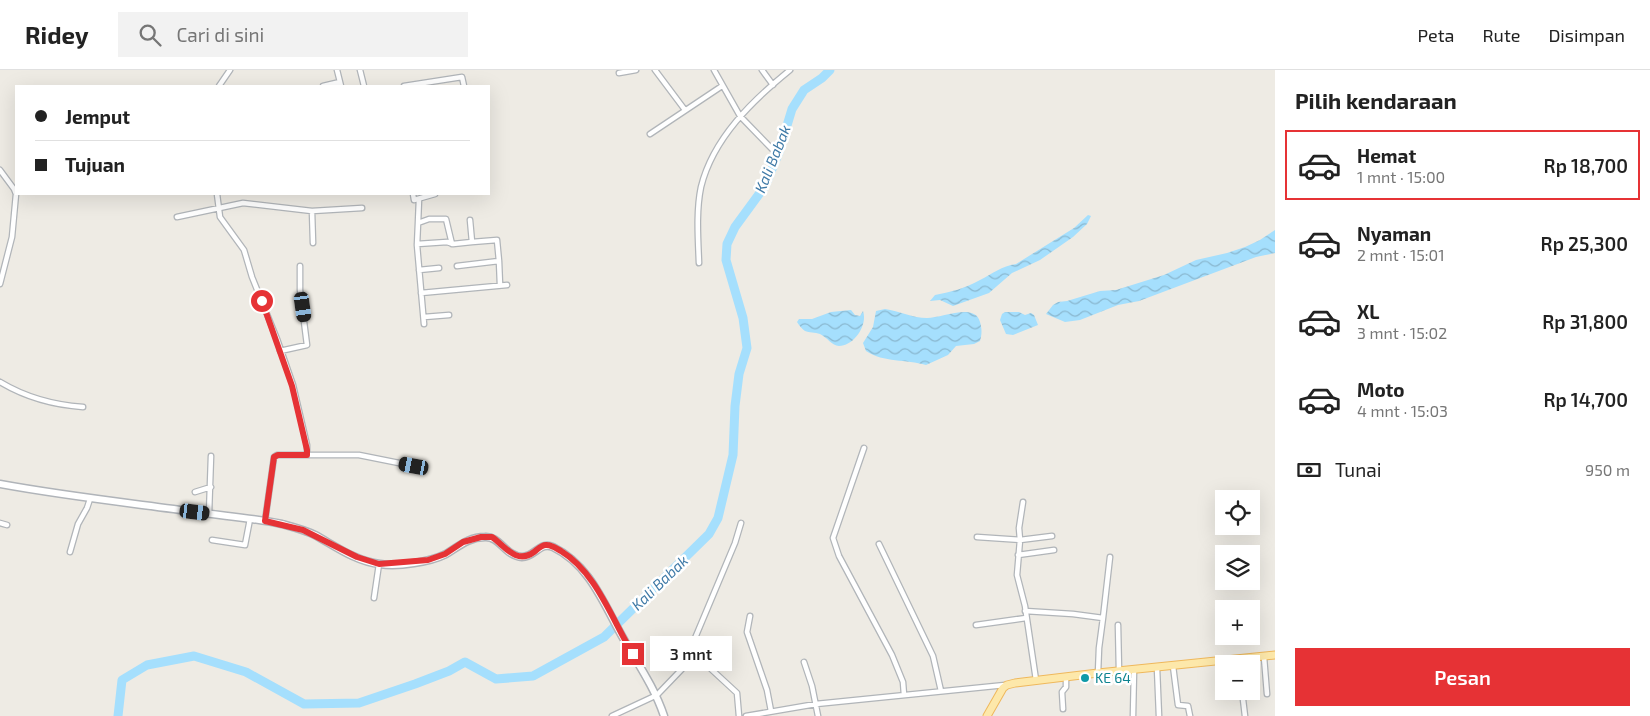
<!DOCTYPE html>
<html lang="id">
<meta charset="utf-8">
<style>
body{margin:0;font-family:"Exo 2",sans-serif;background:#f2f2f2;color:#222;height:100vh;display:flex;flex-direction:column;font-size:19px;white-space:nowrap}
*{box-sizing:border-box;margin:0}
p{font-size:16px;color:#767676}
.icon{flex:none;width:28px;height:28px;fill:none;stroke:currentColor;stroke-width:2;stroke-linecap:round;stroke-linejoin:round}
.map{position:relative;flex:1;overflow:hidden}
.drawer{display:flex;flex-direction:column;background:#fff;width:375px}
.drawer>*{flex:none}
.top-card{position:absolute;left:15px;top:15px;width:475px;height:110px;border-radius:0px;box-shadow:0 5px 20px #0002;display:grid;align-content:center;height:110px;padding:0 20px;background:#fff}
.tools{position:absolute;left:1215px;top:420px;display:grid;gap:10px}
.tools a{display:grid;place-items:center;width:45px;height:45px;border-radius:0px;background:#fff;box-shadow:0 5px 20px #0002;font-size:25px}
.end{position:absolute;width:22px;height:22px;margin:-11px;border:6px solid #e63235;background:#fff;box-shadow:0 0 0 2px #fff}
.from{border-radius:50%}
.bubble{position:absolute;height:35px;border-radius:0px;background:#fff;box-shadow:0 5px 20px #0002;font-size:16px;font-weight:600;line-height:35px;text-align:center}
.car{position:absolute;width:15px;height:30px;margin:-15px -8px;border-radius:6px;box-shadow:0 0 4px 1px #0007;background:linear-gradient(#222 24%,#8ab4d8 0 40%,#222 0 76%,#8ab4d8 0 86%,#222 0)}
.top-card b{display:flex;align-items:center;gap:18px;height:48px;font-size:19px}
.top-card b+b{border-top:1px solid #e0e0e0}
.top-card i{width:12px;height:12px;background:#222}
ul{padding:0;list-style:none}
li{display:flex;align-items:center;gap:15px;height:70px;margin:0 10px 8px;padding:0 10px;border:2px solid transparent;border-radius:0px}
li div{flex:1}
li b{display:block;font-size:19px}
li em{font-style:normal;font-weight:600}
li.active{border-color:#e63235}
li>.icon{width:45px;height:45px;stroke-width:1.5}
h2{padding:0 20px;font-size:22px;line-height:60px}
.pay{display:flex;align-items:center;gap:12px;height:55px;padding:0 20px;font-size:19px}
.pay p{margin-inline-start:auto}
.primary-button{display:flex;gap:10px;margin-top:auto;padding:10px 20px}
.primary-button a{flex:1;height:58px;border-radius:0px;background:#e63235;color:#fff;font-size:20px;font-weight:600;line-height:58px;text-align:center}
header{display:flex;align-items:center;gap:30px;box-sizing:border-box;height:70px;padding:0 25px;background:#fff;border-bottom:1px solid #e0e0e0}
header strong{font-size:24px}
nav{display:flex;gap:28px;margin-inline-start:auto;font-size:18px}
.search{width:350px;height:45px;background:#f2f2f2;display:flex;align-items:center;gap:12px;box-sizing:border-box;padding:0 18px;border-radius:0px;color:#767676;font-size:19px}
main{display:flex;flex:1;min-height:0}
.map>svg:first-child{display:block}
.water{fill:url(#water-waves)}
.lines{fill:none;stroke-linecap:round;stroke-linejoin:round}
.river{stroke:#a5dffd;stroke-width:9}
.street-casing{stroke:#b1b5b9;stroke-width:7}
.secondary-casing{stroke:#b0b4b9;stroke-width:9}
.primary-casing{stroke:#efb85c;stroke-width:9}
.street{stroke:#fff;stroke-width:4.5}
.secondary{stroke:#fff;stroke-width:6}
.primary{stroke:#fde8aa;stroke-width:7}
.route{stroke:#e63235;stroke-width:6}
.culture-dot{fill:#0f9aa8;stroke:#fff;stroke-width:2}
.labels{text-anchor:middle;stroke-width:5;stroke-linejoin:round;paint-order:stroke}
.culture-label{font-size:14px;fill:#0d838f;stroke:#fff;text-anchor:start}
.water-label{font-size:15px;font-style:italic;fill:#3f7aa7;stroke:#fff}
</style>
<header>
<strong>Ridey</strong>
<div class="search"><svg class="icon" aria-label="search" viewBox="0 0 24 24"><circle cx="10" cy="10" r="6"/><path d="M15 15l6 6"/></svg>Cari di sini</div>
<nav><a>Peta</a><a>Rute</a><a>Disimpan</a></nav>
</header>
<main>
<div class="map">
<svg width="1275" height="646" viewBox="0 0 1275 646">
<defs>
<pattern id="water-waves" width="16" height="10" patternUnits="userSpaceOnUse" patternTransform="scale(1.25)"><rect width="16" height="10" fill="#a5dffd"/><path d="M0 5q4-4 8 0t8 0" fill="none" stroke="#8ab8d0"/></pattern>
</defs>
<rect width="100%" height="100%" fill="#eeebe4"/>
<path class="water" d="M 1088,145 L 1091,146 L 1087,154 L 1073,167 L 1040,190 L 1012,203 L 989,223 L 953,236 L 940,230 L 930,231 L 935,225 C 951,222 966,218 980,210 C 992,204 1002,196 1016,194 L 1074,158 Z
M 1275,160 L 1275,183 L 1256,187 L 1139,231 L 1118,235 L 1080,250 L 1065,252 L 1046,244 L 1053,235 L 1058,232 L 1067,231 L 1100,221 L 1116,220 L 1164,205 L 1196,190 L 1227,183 L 1245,177 L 1260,170 Z
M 885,239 C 899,241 913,248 927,248 C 942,248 975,232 980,252 C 982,259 982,264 980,271 L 974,274 L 956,276 L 948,285 L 926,295 C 906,289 884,293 866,281 L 863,273 L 873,257 L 876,241 Z
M 851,240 L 855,245 L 860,246 L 863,241 C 868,255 854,276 839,276 C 832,276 827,267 820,264 C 815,262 809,263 805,261 C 802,259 799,255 797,252 L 799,249 L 812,249 L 831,242 Z
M 1005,242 L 1019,242 L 1025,245 L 1031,243 L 1034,245 L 1038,255 L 1013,265 L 1006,264 L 1000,250 L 1002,244 Z"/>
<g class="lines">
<path class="river" d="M 118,646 L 122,610 L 147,595 L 194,586 L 246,602 L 304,634 L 359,633 L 415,614 L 449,601 L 465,592 L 496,609 L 533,606 L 604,567 L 709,464 L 718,448 L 733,385 L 735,336 L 739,304 L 747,278 L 743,248 L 726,190 L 727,174 L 735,157 L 765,116 L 779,82 L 792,39 L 804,20 L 822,8 L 830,0"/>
<g class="street-casing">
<path id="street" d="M 337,0 L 341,16
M 360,0 L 364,16
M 655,0 L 685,40
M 714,0 L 740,46 L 773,80
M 762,0 L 773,15
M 619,3 L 636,0
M 219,16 L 230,0
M 323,16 L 340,12
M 404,16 L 462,7 L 464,16
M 650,64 L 722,16
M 0,100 L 14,119 L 16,124 L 12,167 L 0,214
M 217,124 L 220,147 L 244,180 L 252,207 L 277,269 L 293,315 L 307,375 L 307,385 L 277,385 L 274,387 L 265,451
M 413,124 L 414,130 L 435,124
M 419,129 L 418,153 L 429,149 L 446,149 L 452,174
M 312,141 L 313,173
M 177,147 L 243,133 L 312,141 L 362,138
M 418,153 L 417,175 L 424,254
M 417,174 L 447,172 L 453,174 L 472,172 L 470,150
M 499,191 L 500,215
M 699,193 C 698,168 696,141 701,117 C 713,68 753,30 790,0
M 457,196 L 499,191 L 497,170 L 472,172
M 419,200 L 439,198
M 421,223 L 507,215
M 424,247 L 449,245
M 280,281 L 307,275 L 300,220 L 300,196
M 0,312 C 25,327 53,335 83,337
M 864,378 L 833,468 L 839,486 L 892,585 L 903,612 L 904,625
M 307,385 L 359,385 L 414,396
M 195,422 L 211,417
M 1023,432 L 1019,458 L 1020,470 L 1052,466
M 209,444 L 211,386
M 0,453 L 7,455
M 977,467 L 1020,470 L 1017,505 L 1025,536 L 1036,610
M 212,470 L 245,475 L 250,449
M 879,474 L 933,586 L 941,621
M 70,482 L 78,454 L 87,438 L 90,429
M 1018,485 L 1054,480
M 374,528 L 379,494
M 1025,541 L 1073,544 L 1103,548 L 1099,578 L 1098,603
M 750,546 L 747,562 L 767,620 L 771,641
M 1103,548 L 1110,487
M 976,555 L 1026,548
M 1118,555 L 1119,601
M 711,572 L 722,581 L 711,599 L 737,623 L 739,646
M 1264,587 L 1267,624
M 804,592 L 812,616 L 818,646
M 1173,596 L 1178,635 L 1188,636 L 1190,646
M 1157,598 L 1159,646
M 1242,621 L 1245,646
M 1063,639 L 1062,622 L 1066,617 L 1066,607
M 612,646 L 657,625 L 682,599 L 735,473 L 741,453
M 746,646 L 816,634 L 1005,615
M 1133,646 L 1134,600"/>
</g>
<g class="secondary-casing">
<path id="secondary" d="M 0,414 C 65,426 130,433 196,442 C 224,446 253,448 282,454 C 293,457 305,460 315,465 C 335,476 357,492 380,494 C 398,497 430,492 446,484 C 459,476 469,467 485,467 C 500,466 505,486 522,487 C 535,487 540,471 553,477 C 592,496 605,538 626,573 C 640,597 655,619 664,646"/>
</g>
<g class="primary-casing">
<path id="primary" d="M 987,646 L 1003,618 L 1007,615 L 1015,613 L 1098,603 L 1275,585"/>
</g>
<use href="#street" class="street"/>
<use href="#secondary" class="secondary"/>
<use href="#primary" class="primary"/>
</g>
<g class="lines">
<path class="route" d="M 262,231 L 292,316 L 307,380 L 307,385 L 278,385 L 274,387 L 265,451 L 303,460 L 357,487 L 379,494 L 428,490 L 445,484 L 463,472 L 481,467 L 492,467 C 505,476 516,495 534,482 C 538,479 542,474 547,475 C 552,475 557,479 561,481 C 597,503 612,550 633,584"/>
</g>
<circle class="culture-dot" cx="1085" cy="608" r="5"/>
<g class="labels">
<g class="culture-label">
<text x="1095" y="613">KE 64</text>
</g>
<g class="water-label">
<text transform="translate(773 89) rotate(-68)" y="5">Kali Babak</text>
<text transform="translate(660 513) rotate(-44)" y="5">Kali Babak</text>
</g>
</g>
</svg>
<div class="tools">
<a><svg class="icon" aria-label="locate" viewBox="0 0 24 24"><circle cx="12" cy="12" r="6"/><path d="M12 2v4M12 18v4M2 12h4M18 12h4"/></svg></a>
<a><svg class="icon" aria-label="layers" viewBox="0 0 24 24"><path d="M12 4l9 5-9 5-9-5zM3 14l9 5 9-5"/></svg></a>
<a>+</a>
<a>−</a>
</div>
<i class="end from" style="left:262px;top:231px"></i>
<i class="end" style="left:633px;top:584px"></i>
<div class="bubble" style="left:650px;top:566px;width:82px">3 mnt</div>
<i class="car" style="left:303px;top:237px;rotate:172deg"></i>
<i class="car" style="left:414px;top:396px;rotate:281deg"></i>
<i class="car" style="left:195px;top:442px;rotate:97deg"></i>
<div class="top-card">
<b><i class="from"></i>Jemput</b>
<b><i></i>Tujuan</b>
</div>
</div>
<section class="drawer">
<h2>Pilih kendaraan</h2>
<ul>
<li class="active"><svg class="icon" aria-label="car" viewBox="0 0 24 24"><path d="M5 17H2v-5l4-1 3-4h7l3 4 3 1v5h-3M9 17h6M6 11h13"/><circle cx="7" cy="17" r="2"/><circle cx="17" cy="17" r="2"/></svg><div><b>Hemat</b><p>1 mnt · 15:00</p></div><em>Rp 18,700</em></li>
<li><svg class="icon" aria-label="car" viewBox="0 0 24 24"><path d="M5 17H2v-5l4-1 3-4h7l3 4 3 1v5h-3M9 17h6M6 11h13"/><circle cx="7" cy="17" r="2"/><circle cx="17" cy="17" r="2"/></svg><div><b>Nyaman</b><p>2 mnt · 15:01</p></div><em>Rp 25,300</em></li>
<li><svg class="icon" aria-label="car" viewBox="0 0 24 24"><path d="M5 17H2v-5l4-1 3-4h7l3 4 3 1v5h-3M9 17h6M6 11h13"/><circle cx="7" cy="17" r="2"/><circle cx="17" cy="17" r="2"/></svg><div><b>XL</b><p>3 mnt · 15:02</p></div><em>Rp 31,800</em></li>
<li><svg class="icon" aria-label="car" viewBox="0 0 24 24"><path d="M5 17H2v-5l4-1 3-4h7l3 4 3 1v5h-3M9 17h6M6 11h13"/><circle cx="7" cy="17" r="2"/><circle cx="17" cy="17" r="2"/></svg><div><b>Moto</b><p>4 mnt · 15:03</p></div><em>Rp 14,700</em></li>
</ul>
<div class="pay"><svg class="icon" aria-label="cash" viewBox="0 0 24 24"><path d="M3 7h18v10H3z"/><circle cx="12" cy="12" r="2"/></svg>Tunai<p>950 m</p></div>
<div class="primary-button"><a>Pesan</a></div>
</section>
</main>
